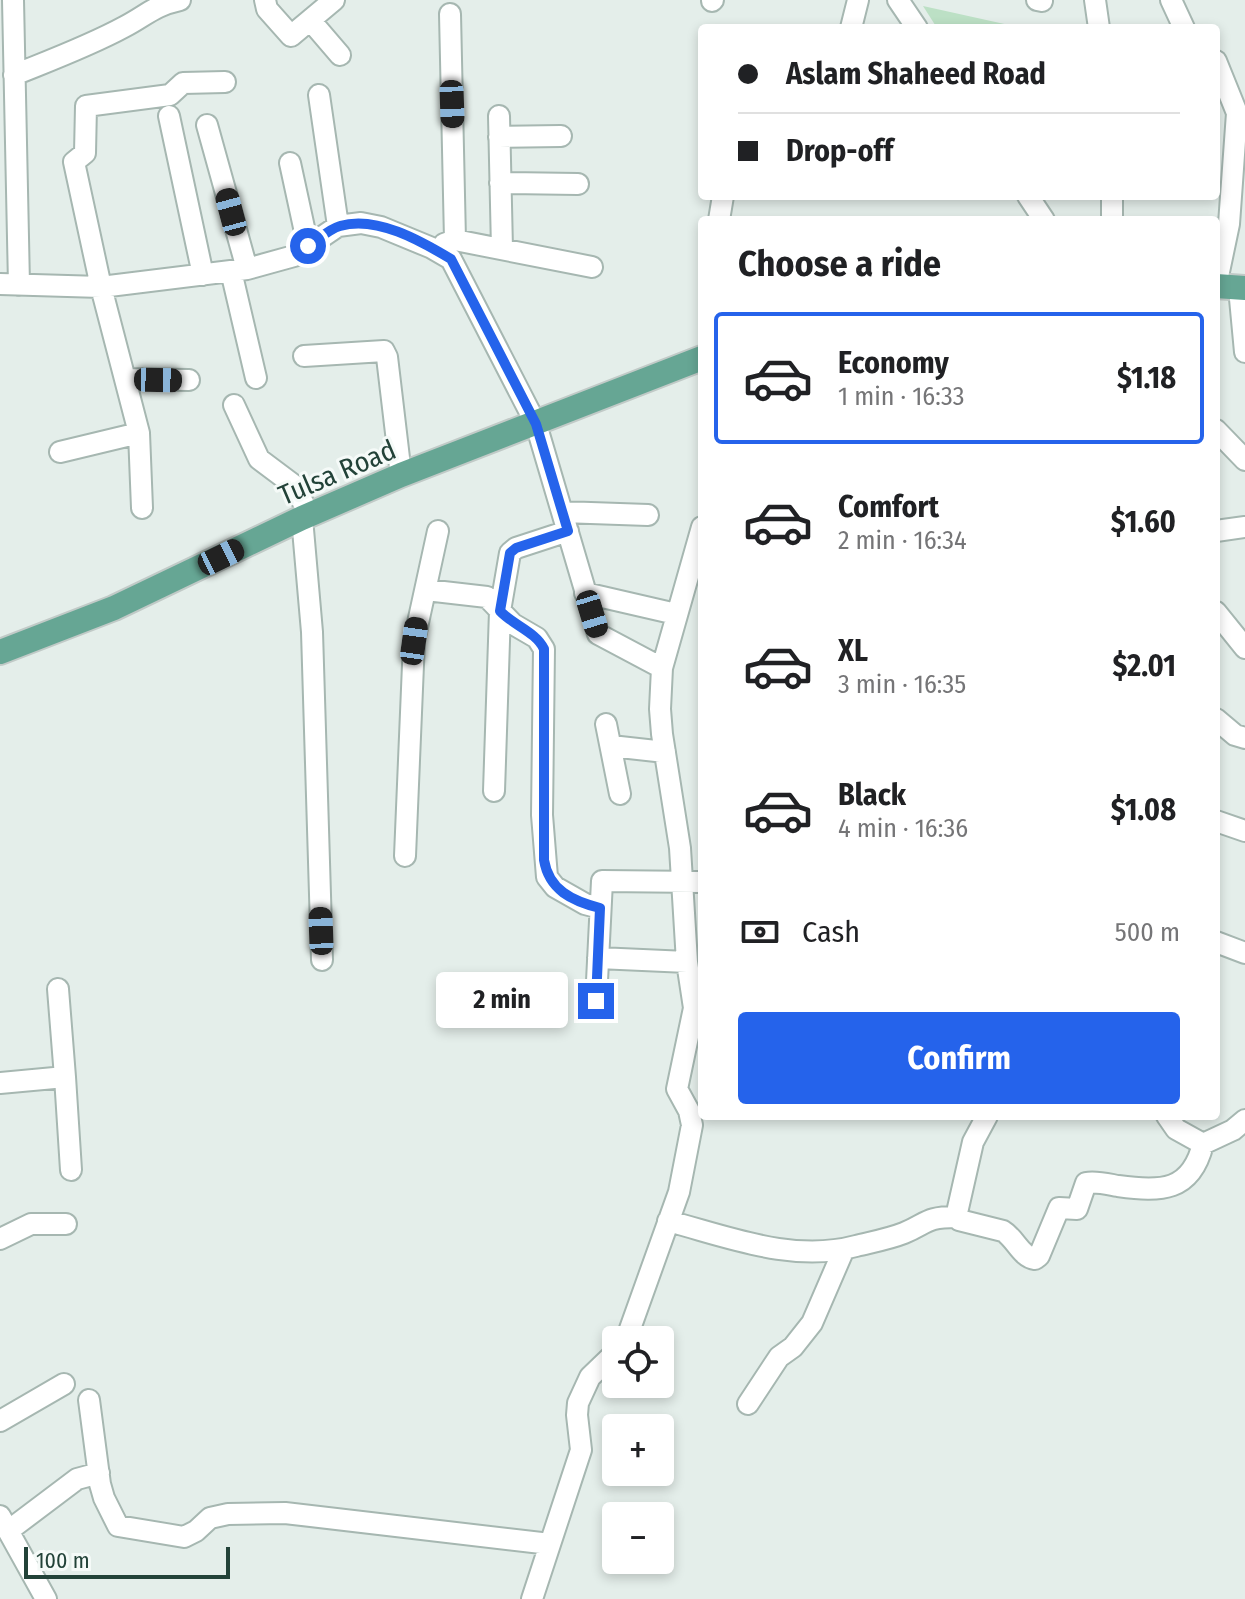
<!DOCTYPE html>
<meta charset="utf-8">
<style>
body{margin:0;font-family:"Fira Sans Condensed",sans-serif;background:#f2f2f2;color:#202124;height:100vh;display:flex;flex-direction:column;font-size:30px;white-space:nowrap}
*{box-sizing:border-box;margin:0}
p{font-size:26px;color:#757577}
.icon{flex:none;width:44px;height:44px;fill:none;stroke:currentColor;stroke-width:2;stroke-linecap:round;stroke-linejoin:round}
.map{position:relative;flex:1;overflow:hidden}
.details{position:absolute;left:698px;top:216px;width:522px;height:904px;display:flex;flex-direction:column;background:#fff;border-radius:8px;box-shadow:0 4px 12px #0003}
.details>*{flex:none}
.top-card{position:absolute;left:698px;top:24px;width:522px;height:176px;border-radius:8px;box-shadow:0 4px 12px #0003;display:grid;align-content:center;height:176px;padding:0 40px;background:#fff}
.buttons{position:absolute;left:602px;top:1326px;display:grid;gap:16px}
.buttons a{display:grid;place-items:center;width:72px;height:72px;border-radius:8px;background:#fff;box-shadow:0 4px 12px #0003;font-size:40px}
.scale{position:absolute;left:24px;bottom:20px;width:206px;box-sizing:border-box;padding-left:8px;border:4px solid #224238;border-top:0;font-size:22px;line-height:28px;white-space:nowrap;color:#224238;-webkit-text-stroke:6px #f5faf8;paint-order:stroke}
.end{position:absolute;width:36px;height:36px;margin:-18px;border:10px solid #2563eb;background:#fff;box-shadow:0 0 0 4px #fff}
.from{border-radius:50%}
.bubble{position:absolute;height:56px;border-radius:8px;background:#fff;box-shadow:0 4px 12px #0003;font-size:26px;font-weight:700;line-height:56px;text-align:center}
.car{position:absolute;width:24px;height:48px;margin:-24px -12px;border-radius:10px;box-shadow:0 0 6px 2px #0007;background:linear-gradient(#222 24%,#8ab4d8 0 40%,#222 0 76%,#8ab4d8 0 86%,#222 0)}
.top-card b{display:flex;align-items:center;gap:28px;height:76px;font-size:30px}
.top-card b+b{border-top:2px solid #e0e0e0}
.top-card i{width:20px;height:20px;background:#202124}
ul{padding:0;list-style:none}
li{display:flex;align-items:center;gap:24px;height:132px;margin:0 16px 12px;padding:0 24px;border:4px solid transparent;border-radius:8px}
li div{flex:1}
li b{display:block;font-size:30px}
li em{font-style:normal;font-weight:700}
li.active{border-color:#2563eb}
li>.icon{width:72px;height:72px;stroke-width:1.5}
h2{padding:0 40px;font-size:36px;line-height:96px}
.pay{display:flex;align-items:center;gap:20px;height:88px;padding:0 40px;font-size:30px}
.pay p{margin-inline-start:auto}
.action{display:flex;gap:16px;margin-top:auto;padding:16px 40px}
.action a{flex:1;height:92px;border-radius:8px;background:#2563eb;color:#fff;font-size:32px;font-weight:700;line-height:92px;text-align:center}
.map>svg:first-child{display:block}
.green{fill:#bce0c5}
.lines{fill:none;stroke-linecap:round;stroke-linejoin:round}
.minor-casing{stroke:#a6b7b1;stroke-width:24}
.major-casing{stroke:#c1cac7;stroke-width:28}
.minor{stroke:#fff;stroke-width:20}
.major{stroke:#66a694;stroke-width:24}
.route{stroke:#2563eb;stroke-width:10}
.labels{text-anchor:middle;stroke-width:6;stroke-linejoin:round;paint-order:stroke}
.street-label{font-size:28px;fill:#224238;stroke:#f5faf8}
</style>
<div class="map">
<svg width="1245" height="1599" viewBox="0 0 1245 1599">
<rect width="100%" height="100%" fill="#e4eeea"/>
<path class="green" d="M 923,6 L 1023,28 L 937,28 Z"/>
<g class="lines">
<g class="minor-casing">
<path id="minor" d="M 13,0 L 19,285
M 265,0 L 267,9 L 291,36 L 334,0
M 898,0 L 917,28
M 1037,0 L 1042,1
M 1095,0 L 1099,28
M 1171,0 L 1184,28
M 712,1 L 713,0
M 450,14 L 455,240
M 310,20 L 340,55
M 851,28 L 858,0
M 1216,61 L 1237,113 L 1229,224 L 1216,286
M 14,75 C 51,60 89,46 124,27 C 147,15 153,6 180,0
M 319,95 L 338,226
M 169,116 L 203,275
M 499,116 L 502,249
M 207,125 L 247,269
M 499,137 L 561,136
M 290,163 L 308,246
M 500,183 L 578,184
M 1028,196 L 1044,220
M 1112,196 L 1112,220
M 719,220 L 723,196
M 444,244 L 455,240 L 592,267
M 231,271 L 256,378
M 0,284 L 101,287 L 247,269 L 294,256 L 338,226 L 361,223 L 381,227 L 432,248 L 451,259 L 536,424 L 598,634 L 662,668
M 1239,288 L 1245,352
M 304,356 L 384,351 L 387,357 L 401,475
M 126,379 L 189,380
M 234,405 L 259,459 L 295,486 L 309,515
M 1216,430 L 1245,460
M 60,452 L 139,433
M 142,508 L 139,433 L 101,287 L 74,162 L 85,153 L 86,106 L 170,95 L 183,83 L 225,82
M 562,512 L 648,515
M 302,518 L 312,632 L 322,960
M 1216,531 L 1245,527
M 426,590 L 487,597 L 513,624 L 537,638 L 544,649 L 542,815 L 547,877 L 555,887 L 585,904 L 600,908
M 585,593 L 676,614
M 1216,612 L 1245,648
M 1216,719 L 1235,735 L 1245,738
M 606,724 L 620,794
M 611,746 L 665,752
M 494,791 L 500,611 L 510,553 L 516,548 L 568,531
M 1216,821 L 1245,831
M 405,856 L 414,641 L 438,531
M 1216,942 L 1245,953
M 598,958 L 687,962
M 596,1001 L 602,881 L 702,882
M 65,1077 L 71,1170
M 0,1083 L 65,1077 L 58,989
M 1167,1116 L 1176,1129 L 1203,1144
M 956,1217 L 973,1142 L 987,1116
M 668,1221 C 729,1237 793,1263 856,1246 C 872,1242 889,1239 904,1233 C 928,1223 925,1217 956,1217 L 959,1220 L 1003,1231 C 1016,1239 1021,1257 1035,1259 L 1039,1256 L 1059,1208 L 1077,1209 L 1086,1183 C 1096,1181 1107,1184 1118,1186 C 1161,1192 1191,1192 1203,1144 L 1233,1130 L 1245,1120
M 0,1239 L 31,1224 L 66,1224
M 626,1340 L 679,1192 L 692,1125 L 689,1111 L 677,1089 L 694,1008 L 687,962 L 680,848 L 662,734 L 660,709 L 662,668 L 702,527
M 89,1400 L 100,1484 L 104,1498 L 118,1526 L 184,1537 L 196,1531 L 210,1518 L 228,1514 L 285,1513 L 550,1544
M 748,1404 L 779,1357 L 793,1347 L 812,1323 L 844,1249
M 0,1421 L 64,1384
M 0,1516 L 46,1599
M 8,1531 L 77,1479 L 99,1473
M 532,1599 L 581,1450 L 577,1415 L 578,1403 L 590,1377 L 616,1352"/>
</g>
<g class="major-casing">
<path id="major" d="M 1216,286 L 1245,288
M 0,652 L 114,608 L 302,518 L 401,475 L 702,358"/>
</g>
<use href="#minor" class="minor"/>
<use href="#major" class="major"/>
</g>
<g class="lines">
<path class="route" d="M 308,246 C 318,240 329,229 340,226 C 376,215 421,241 451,259 L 536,424 L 568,531 L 516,548 L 510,553 L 500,611 C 513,625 536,632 544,649 L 544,860 C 549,890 572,901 600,908 L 596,1001"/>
</g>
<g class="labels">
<g class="street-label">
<text transform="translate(337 472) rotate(-23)" y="10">Tulsa Road</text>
</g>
</g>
</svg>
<div class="buttons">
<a><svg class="icon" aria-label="locate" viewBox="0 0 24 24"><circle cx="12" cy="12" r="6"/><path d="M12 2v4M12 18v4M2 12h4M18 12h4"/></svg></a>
<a>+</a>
<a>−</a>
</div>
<div class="scale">100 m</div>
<i class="end from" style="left:308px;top:246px"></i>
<i class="end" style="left:596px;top:1001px"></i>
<div class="bubble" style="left:436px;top:972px;width:132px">2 min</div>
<i class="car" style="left:452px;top:104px;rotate:178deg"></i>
<i class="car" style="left:231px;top:212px;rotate:345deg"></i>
<i class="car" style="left:158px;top:380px;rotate:91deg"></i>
<i class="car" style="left:221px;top:557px;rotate:64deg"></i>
<i class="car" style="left:592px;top:614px;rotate:163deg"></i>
<i class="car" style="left:414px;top:641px;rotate:8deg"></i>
<i class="car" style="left:321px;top:931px;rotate:358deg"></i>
<div class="top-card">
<b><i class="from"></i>Aslam Shaheed Road</b>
<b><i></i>Drop-off</b>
</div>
<section class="details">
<h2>Choose a ride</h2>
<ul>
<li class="active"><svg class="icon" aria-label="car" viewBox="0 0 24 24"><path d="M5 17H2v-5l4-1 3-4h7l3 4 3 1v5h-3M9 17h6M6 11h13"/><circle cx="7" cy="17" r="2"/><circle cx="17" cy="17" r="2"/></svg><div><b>Economy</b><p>1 min · 16:33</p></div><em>$1.18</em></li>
<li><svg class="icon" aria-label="car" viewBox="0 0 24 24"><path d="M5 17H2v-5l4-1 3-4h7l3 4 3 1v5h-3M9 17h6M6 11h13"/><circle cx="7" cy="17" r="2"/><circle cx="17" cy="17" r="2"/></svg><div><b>Comfort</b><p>2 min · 16:34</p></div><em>$1.60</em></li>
<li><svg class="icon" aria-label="car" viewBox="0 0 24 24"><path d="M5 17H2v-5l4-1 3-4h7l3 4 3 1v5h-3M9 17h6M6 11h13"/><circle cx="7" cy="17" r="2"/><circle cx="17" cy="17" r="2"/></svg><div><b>XL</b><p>3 min · 16:35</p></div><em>$2.01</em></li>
<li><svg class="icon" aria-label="car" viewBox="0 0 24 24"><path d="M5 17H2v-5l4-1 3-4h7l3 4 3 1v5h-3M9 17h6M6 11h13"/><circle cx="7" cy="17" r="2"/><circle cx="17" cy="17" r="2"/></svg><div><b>Black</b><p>4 min · 16:36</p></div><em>$1.08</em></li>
</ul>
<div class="pay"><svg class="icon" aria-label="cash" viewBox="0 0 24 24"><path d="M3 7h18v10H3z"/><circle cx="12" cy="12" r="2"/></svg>Cash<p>500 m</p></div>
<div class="action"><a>Confirm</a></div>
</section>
</div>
